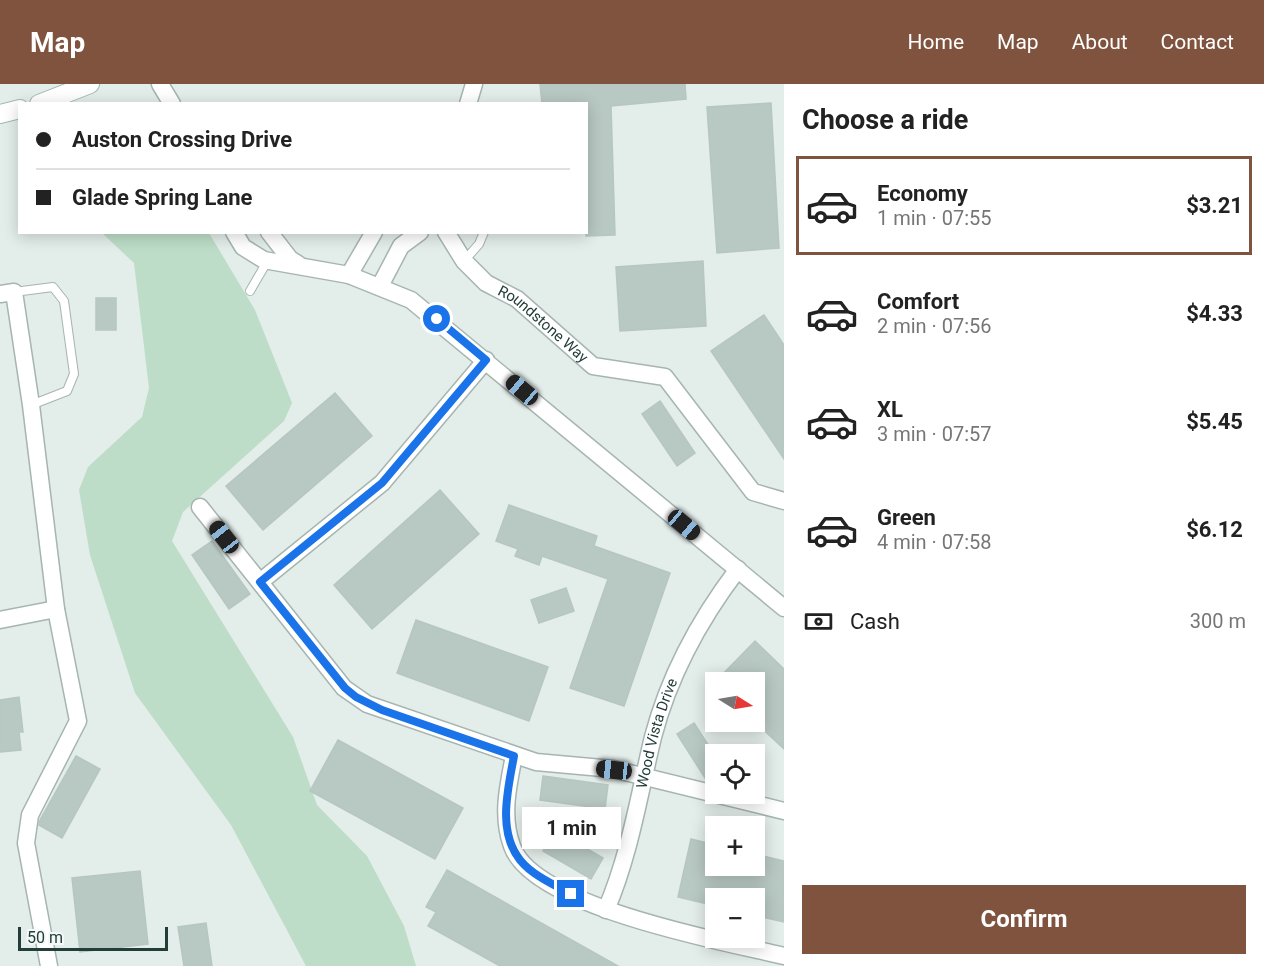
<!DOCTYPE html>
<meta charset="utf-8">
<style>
body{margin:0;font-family:Roboto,sans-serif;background:#f6f6f6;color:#222;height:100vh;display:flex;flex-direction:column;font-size:22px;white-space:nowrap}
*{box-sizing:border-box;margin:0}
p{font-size:20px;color:#767676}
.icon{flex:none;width:33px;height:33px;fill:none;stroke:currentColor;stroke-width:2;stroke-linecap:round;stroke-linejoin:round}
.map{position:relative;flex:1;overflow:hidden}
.sheet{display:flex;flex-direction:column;background:#fff;width:480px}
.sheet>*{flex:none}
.guide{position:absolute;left:18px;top:18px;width:570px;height:132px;border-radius:0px;box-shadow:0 3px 15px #0003;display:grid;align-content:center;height:132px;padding:0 18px;background:#fff}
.needle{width:39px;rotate:101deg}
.fabs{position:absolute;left:705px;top:588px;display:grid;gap:12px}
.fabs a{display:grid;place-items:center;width:60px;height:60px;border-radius:0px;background:#fff;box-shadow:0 3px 15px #0003;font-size:30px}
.scale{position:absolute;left:18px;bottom:15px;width:150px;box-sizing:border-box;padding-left:6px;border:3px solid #233e39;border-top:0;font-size:16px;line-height:21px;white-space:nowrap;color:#233e39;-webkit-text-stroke:4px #f4f9f7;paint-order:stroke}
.end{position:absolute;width:27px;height:27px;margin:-14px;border:8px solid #1a73e8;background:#fff;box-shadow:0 0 0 3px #fff}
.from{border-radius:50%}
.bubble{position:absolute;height:42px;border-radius:0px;background:#fff;box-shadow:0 3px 15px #0003;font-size:20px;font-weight:700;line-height:42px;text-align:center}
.car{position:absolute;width:18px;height:36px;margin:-18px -9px;border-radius:8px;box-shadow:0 0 4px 2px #0007;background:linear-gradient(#222 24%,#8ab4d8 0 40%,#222 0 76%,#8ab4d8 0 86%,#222 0)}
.guide b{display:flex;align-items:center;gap:21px;height:57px;font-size:22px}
.guide b+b{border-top:2px solid #e0e0e0}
.guide i{width:15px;height:15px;background:#222}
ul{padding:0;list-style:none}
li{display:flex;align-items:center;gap:18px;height:99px;margin:0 12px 9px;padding:0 6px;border:3px solid transparent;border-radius:0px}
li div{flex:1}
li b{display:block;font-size:22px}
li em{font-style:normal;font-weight:700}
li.on{border-color:#7f533d}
li>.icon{width:54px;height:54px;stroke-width:1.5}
h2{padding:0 18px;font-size:27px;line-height:72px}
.pay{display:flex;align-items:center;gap:15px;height:66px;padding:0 18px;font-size:22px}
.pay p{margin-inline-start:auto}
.button{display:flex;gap:12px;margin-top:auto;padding:12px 18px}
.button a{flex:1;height:69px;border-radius:0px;background:#7f533d;color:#fff;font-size:24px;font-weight:700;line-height:69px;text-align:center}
header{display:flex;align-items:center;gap:36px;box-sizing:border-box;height:84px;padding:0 30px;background:#7f533d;color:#fff}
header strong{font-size:28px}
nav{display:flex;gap:33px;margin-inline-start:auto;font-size:21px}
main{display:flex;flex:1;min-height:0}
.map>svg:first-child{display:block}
.green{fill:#bdddc8}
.building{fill:#b8c8c3;stroke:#b6c6c1;stroke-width:1.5}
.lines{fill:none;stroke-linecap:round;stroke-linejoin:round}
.service-casing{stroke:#a6b5b1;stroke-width:10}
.minor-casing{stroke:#a6b5b1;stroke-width:19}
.secondary-casing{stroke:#a2b8b2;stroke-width:20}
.service{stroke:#fff;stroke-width:8}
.minor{stroke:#fff;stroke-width:16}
.secondary{stroke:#fff;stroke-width:18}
.route{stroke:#1a73e8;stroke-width:8}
.labels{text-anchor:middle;stroke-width:6;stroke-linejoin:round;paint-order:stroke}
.street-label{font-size:15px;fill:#233e39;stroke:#f4f9f7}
</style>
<header>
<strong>Map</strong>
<nav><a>Home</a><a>Map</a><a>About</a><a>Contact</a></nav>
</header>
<main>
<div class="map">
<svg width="784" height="882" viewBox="0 0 784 882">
<rect width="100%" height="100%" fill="#e3ede9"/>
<path class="green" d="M 102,149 L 209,149 L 255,226 L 292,319 L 284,337 L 183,428 L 172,457 L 293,653 L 317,721 L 367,772 L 404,842 L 416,882 L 306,882 L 231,741 L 135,609 L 90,471 L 79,406 L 88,383 L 142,333 L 149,304 L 134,179 Z"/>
<path class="building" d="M 540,0 L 685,0 L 686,15 L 611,22 L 615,151 L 586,152 L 586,20 L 542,20 Z
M 771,19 L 779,164 L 717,169 L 707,23 Z
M 703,177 L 706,242 L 620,247 L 616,183 Z
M 96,214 L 116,214 L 116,246 L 96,246 Z
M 764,231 L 784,261 L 784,375 L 711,267 Z
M 335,309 L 372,352 L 263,446 L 226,402 Z
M 660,317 L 695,369 L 677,382 L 642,330 Z
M 440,406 L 479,450 L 372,545 L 334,501 Z
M 509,421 L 597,452 L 594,462 L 670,489 L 624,622 L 570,604 L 608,495 L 542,472 L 539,481 L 515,472 L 518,465 L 496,457 Z
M 212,457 L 250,510 L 229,525 L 192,471 Z
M 566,504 L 574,527 L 539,539 L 531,516 Z
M 416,536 L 548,583 L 529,637 L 397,589 Z
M 755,557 L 784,585 L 784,665 L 754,637 L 754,598 L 715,598 Z
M 19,613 L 23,648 L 19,648 L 21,666 L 0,668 L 0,616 Z
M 694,639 L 716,673 L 716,687 L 705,694 L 677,650 Z
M 338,656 L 463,724 L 435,775 L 310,707 Z
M 76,672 L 100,685 L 62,754 L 39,741 L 40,736 Z
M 543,692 L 608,701 L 605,725 L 540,716 Z
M 555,746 L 603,774 L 591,795 L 543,767 Z
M 691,755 L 716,761 L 716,782 L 754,782 L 754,770 L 784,777 L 784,838 L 754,831 L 754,814 L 716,814 L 716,822 L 678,813 Z
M 447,786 L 618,882 L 500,882 L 428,842 L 436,828 L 426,823 Z
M 140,787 L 148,860 L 80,868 L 72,794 Z
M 206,839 L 212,882 L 184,882 L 178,843 Z"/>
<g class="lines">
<g class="service-casing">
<path id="service" d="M 464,177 L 479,160 L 484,148
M 250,207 L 268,176
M 14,208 L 53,203 L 64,217 L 74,290 L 67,307 L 31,321"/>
</g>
<g class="minor-casing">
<g id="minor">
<path d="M 160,0 L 172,20"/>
<path d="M 468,20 L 474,0"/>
<path d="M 234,148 L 243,163 L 264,176 L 349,191 L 411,216 L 784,524"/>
<path d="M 269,148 L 290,175 L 298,180"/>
<path id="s1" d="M 446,148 L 464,177 L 486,199 L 517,215 L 593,282 L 665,293 L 753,408 L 784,417"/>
<path d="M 349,191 L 374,148"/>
<path d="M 380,202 L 401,162 L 420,148"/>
<path d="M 0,210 L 14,208 L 31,321 L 56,525 L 78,637 L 30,731 L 26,759 L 49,882"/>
<path d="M 200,423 L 344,604 L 367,620 L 536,678 L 613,685 L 784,727"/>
<path d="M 260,498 L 382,399 L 486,276"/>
<path d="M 0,536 L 56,525"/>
<path d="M 514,672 C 508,702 501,732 512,762 C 533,823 725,858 784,872"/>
<path id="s2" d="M 606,826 C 630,770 639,711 653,653 C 669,592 700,535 738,485"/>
</g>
</g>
<g class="secondary-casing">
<path id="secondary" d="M 39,20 L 90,0
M 0,30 L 20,25"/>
</g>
<use href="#service" class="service"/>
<use href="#minor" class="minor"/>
<use href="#secondary" class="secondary"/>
</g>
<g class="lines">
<path class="route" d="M 437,235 L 486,276 L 382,399 L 260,498 L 345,604 L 356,613 L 382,626 L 514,672 C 508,705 497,747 520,776 C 532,791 554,801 571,810"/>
</g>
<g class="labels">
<g class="street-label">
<text dy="5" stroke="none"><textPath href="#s1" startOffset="136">Roundstone Way</textPath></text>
<text dy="5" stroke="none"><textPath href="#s2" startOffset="184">Wood Vista Drive</textPath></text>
</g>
</g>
</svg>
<div class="fabs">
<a><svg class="needle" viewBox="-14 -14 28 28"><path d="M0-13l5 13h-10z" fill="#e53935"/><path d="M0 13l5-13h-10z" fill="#767676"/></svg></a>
<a><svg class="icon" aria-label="locate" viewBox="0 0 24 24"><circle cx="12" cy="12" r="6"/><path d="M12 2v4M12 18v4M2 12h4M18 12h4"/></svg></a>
<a>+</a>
<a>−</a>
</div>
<div class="scale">50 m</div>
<i class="end from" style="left:437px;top:235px"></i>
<i class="end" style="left:571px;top:810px"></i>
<div class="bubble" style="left:522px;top:723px;width:99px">1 min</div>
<i class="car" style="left:522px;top:306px;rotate:310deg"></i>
<i class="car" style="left:684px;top:441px;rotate:130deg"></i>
<i class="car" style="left:224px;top:453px;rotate:322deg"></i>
<i class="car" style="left:614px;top:686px;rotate:276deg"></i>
<div class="guide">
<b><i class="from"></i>Auston Crossing Drive</b>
<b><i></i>Glade Spring Lane</b>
</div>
</div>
<section class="sheet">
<h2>Choose a ride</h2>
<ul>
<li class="on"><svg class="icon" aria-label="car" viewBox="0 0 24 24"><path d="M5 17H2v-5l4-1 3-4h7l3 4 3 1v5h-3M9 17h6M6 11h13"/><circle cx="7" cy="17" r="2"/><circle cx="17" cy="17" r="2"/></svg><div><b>Economy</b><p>1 min · 07:55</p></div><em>$3.21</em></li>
<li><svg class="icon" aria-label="car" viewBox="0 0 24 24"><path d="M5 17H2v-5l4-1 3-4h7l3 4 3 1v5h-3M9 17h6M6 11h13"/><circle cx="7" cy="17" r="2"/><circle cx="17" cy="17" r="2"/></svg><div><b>Comfort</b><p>2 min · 07:56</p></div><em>$4.33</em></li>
<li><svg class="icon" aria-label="car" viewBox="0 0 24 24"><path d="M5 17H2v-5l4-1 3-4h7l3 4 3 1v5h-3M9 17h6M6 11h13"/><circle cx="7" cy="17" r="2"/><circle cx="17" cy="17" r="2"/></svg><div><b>XL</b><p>3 min · 07:57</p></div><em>$5.45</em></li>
<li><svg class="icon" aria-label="car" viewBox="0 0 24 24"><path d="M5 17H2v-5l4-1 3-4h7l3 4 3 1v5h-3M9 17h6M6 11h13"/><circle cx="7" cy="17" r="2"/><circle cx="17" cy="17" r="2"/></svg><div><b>Green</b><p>4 min · 07:58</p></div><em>$6.12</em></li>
</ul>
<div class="pay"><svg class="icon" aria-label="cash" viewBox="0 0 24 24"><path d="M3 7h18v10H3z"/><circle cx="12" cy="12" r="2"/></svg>Cash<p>300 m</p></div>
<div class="button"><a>Confirm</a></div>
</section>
</main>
